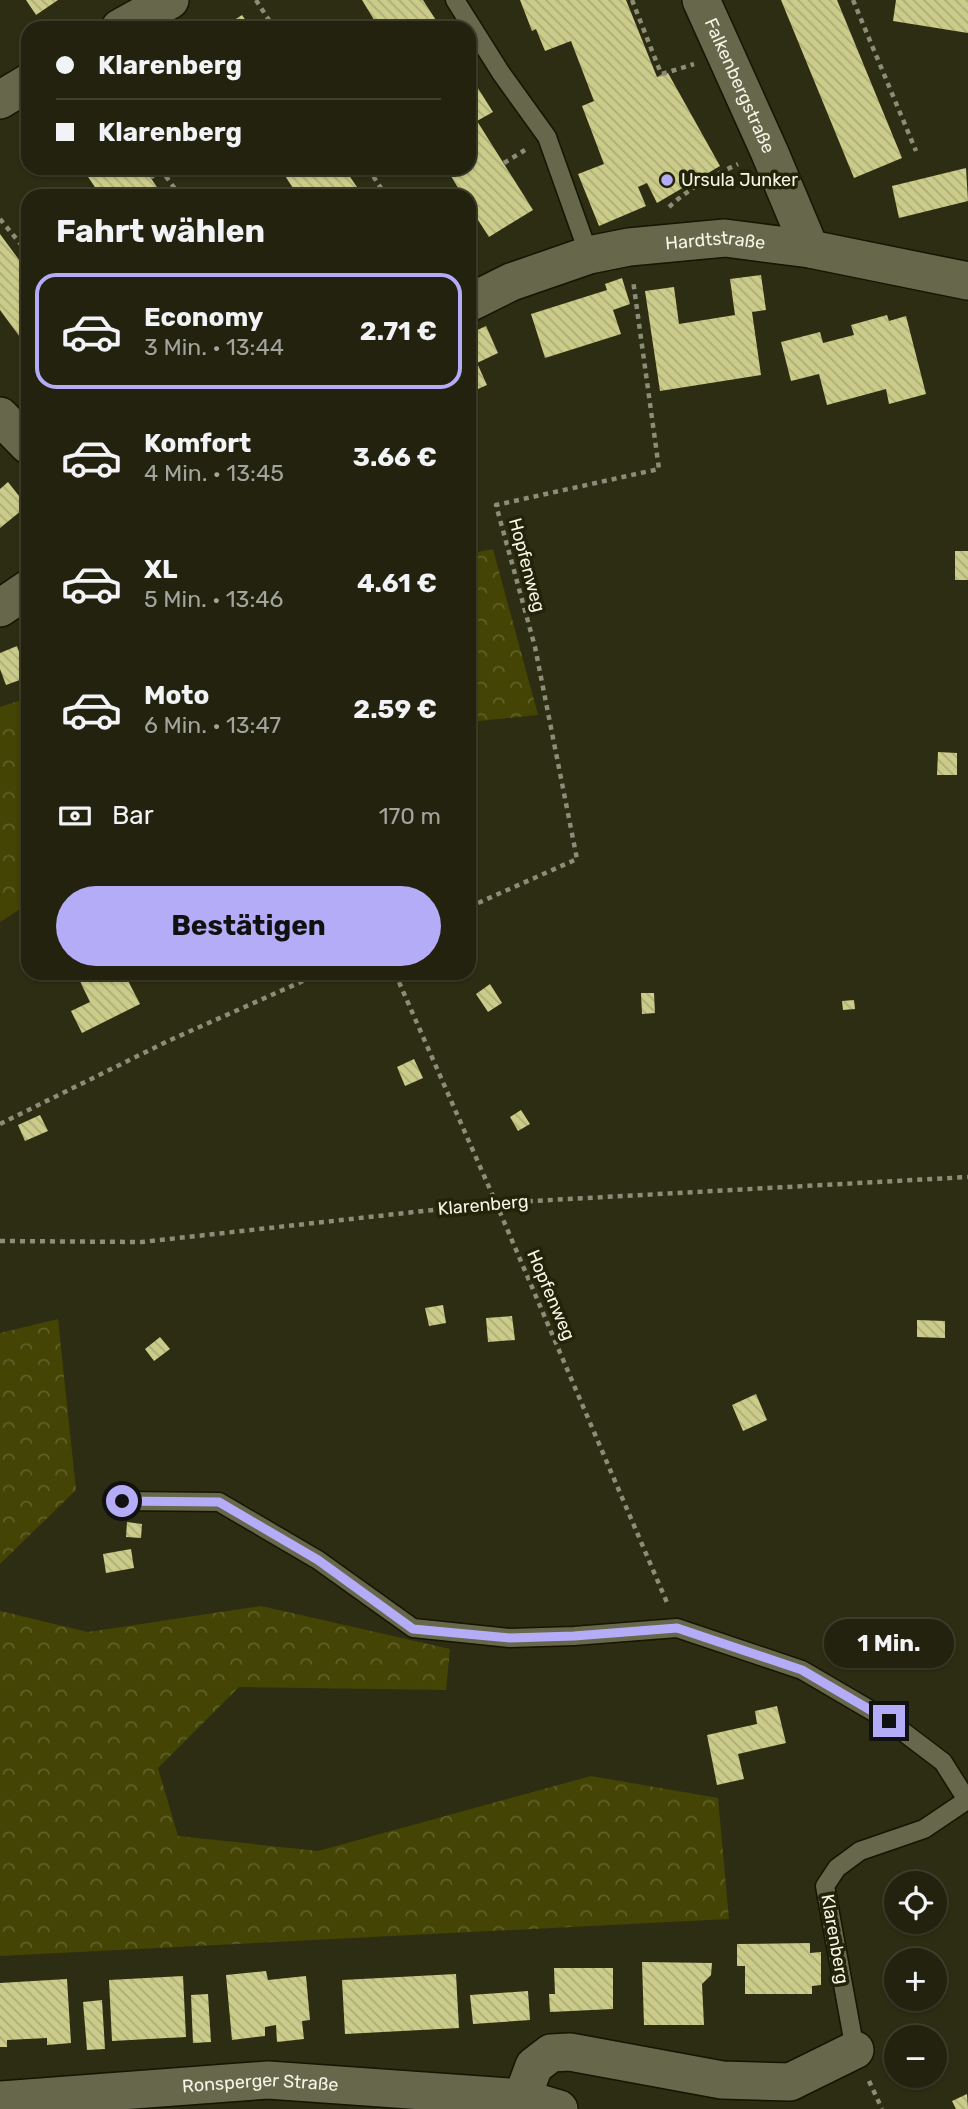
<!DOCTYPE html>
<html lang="de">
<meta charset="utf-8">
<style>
body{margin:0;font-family:Rubik,sans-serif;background:#2a2a17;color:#f1f3f6;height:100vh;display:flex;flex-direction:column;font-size:26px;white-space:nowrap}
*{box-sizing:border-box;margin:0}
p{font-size:23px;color:#a2a49e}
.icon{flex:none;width:38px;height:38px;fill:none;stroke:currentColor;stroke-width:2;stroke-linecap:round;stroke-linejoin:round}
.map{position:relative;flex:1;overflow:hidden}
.side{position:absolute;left:21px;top:189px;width:455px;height:791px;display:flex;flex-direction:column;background:#22220e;border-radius:21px;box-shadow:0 2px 5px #0004,0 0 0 2px #3f3f2e}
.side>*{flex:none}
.banner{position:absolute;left:21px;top:21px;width:455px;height:154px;border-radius:21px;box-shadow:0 2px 5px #0004,0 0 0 2px #3f3f2e;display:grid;align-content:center;height:154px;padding:0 35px;background:#22220e}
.tools{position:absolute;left:884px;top:1871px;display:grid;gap:14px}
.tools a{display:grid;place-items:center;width:63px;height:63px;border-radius:50%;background:#22220e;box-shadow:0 2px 5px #0004,0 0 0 2px #3f3f2e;font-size:35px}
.end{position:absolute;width:32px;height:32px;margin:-16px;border:9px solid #b5acf8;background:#111;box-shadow:0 0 0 4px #111}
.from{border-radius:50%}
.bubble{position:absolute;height:49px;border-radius:24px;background:#22220e;box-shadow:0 2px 5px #0004,0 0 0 2px #3f3f2e;font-size:23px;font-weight:700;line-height:49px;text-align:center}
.banner b{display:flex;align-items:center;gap:24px;height:66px;font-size:26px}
.banner b+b{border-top:2px solid #3f3f2e}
.banner i{width:18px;height:18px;background:#f1f3f6}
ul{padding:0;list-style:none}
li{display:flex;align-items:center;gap:21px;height:116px;margin:0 14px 10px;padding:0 21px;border:4px solid transparent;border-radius:21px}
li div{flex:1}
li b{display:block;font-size:26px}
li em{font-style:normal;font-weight:700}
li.active{border-color:#b5acf8}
li>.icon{width:63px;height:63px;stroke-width:1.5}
h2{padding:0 35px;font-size:32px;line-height:84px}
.pay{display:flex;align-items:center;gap:18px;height:77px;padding:0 35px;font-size:26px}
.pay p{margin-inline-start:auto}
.primary-button{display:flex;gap:14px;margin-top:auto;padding:14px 35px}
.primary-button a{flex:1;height:80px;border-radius:42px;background:#b5acf8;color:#111;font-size:28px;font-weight:700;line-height:80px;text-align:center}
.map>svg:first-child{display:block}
.forest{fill:url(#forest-crowns)}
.building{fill:url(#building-back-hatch)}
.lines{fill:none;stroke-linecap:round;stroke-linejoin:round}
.lane-casing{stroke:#151500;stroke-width:21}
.street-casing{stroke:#151500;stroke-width:40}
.path{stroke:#8c8c78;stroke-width:4.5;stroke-dasharray:5 5;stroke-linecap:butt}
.lane{stroke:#66674b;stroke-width:18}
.street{stroke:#66674b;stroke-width:37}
.route{stroke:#b5acf8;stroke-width:9}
.poi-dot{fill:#b5acf8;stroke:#232309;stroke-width:2.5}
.labels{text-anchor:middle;stroke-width:7;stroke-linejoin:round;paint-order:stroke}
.street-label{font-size:18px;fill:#f5f5e6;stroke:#232309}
.poi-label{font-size:18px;fill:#f5f5e6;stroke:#232309;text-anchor:start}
</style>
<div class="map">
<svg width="968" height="2109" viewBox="0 0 968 2109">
<defs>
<pattern id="forest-crowns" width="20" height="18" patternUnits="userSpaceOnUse" patternTransform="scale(1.75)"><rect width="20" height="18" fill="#444404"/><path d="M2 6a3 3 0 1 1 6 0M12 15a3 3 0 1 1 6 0" fill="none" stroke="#606029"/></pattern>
<pattern id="building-back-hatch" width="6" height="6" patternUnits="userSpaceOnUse" patternTransform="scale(1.75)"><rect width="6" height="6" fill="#cbcc89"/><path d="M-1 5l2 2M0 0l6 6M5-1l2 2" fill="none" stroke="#abac78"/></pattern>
</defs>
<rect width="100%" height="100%" fill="#2d2d13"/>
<path class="forest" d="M 493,549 L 538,715 L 469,722 L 469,554 Z
M 28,698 L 28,904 L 0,922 L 0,707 Z
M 58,1319 L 76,1490 L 0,1564 L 0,1333 Z
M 261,1606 L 450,1649 L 446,1690 L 239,1687 L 158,1768 L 178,1836 L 318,1851 L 591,1776 L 718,1798 L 729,1919 L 0,1956 L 0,1611 L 88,1632 Z"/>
<path class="building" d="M 26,0 L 58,0 L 36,15 Z
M 362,0 L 423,0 L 441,28 L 379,28 Z
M 520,0 L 626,0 L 657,77 L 668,73 L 720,166 L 657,203 L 647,183 L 638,187 L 646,206 L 599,226 L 578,174 L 604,164 L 582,106 L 594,101 L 571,41 L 545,51 L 536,29 L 532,31 Z
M 781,0 L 837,0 L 902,158 L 854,178 Z
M 896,0 L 968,0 L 968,33 L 893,21 Z
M 242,15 L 251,28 L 222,28 Z
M 469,74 L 493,112 L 477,121 L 533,210 L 489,237 L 469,206 L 469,196 L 463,196 L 446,168 L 469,168 Z
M 82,168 L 144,168 L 163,196 L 101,196 Z
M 280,168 L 344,168 L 359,190 L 350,196 L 298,196 Z
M 966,168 L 968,201 L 899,218 L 892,186 Z
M 0,234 L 28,272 L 28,348 L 0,310 Z
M 761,275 L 766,310 L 752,312 L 761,375 L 660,391 L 645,291 L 674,287 L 679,324 L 735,315 L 730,279 Z
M 622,278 L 630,304 L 613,310 L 621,334 L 545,358 L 531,314 L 607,290 L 605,284 Z
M 887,315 L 889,321 L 906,316 L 926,394 L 889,404 L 886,389 L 827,405 L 819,374 L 791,381 L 781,342 L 820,332 L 823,343 L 854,335 L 851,325 Z
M 486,326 L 498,353 L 477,363 L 487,385 L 469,393 L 469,334 Z
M 8,482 L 27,506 L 0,528 L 0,489 Z
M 955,551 L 968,551 L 968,580 L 955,580 Z
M 17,646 L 28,677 L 6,685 L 0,669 L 0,653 Z
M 938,752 L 957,753 L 957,775 L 937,775 Z
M 76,973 L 124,973 L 140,1004 L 82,1033 L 71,1011 L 90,1002 Z
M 490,984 L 502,1003 L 488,1012 L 476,994 Z
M 641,993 L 654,993 L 655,1013 L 642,1014 Z
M 854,1000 L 855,1009 L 843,1010 L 842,1001 Z
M 414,1059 L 423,1078 L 405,1086 L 397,1067 Z
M 521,1110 L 530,1124 L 518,1131 L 510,1117 Z
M 40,1115 L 48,1131 L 25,1141 L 18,1125 Z
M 443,1305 L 446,1323 L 429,1326 L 425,1308 Z
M 512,1316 L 515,1340 L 488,1342 L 486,1318 Z
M 917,1320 L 945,1321 L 945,1338 L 917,1337 Z
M 160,1337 L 170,1349 L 154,1361 L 145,1349 Z
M 756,1394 L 767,1420 L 743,1431 L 732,1405 Z
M 127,1522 L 142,1524 L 141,1538 L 126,1537 Z
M 131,1549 L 134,1568 L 106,1573 L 103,1554 Z
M 777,1706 L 786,1743 L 738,1754 L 744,1779 L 717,1785 L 707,1735 L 757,1724 L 755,1711 Z
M 810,1943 L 810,1953 L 821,1952 L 821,1985 L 812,1986 L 812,1994 L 745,1994 L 745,1966 L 737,1966 L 737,1944 Z
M 642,1962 L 712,1963 L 711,1975 L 702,1984 L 704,2025 L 644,2025 Z
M 554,1968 L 613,1968 L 613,2009 L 550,2012 L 549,1994 L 555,1994 Z
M 266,1971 L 268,1980 L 306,1976 L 310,2020 L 302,2021 L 304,2039 L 277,2042 L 276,2025 L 265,2027 L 265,2036 L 232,2040 L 226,1975 Z
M 456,1974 L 459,2028 L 345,2034 L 342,1980 Z
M 183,1976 L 186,2037 L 112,2041 L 109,1980 Z
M 67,1979 L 71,2043 L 47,2045 L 47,2038 L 7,2040 L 7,2047 L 0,2047 L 0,1983 Z
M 528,1991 L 530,2020 L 473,2024 L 470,1995 Z
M 208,1994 L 211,2042 L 193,2043 L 191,1995 Z
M 102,2000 L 105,2049 L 87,2050 L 83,2002 Z
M 967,2094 L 968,2109 L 956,2109 L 952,2101 Z"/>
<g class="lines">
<g class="lane-casing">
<path id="lane" d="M 455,0 L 501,73 L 547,137 L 589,255
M 122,1501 L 219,1502 L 318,1560 L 413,1628 L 510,1638 L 574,1636 L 677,1628 L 802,1670 L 889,1721 L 943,1762 L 967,1800 L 924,1829 L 860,1851 L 837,1868 L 825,1886 L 855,2050"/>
</g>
<g class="street-casing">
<g id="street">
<path id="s1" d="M 701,0 L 769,151 L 810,249"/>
<path d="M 120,28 L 170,0"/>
<path d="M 0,100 L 28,83"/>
<path id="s2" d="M 469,303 L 511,282 L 589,255 L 629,247 L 725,238 L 810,249 L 968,281"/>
<path d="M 0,416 L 28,445"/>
<path d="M 0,608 L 28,589"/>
<path d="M 522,2098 L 534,2066 L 551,2053 L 570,2052 L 722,2080 L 790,2082 L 855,2050"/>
<path id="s3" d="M 0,2100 L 268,2080 L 522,2098 L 559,2109"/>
</g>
</g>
<path class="path" d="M 256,0 L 274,28
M 632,0 L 662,76
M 853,0 L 916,151
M 662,74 L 694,64
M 504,163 L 525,150
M 160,168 L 180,196
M 368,168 L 386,196
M 150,178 L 161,170
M 669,207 C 689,188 713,176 738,164
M 0,219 L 28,253
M 469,907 L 577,859 L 535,647 L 496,505 L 659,469 L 633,280
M 395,973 L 496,1203 L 668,1605
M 0,1124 L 168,1041 L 321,973
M 0,1241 L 142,1242 L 496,1203 L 968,1177
M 869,2081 L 882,2109"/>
<use href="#lane" class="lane"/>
<use href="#street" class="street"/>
</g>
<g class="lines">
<path class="route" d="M 122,1501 L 219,1502 L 318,1560 L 413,1629 L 510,1638 L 574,1636 L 677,1628 L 802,1670 L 889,1721"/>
</g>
<circle class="poi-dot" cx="667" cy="180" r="7"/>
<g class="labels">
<g class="street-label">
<text dy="6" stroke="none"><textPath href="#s1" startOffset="94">Falkenbergstraße</textPath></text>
<text dy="6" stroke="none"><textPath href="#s2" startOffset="257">Hardtstraße</textPath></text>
<text transform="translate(527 565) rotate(75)" y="6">Hopfenweg</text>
<text transform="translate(483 1205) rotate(-5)" y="6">Klarenberg</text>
<text transform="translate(551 1295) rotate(67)" y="6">Hopfenweg</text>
<text transform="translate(835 1939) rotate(80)" y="6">Klarenberg</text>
<text dy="6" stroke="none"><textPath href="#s3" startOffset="261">Ronsperger Straße</textPath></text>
</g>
<g class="poi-label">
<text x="681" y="186">Ursula Junker</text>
</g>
</g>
</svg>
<div class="tools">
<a><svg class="icon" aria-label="locate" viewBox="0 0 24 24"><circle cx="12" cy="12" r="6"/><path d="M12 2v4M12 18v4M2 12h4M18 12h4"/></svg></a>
<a>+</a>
<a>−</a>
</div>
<i class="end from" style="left:122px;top:1501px"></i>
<i class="end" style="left:889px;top:1721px"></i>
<div class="bubble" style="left:824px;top:1619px;width:130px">1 Min.</div>
<div class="banner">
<b><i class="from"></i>Klarenberg</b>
<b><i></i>Klarenberg</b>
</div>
<section class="side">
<h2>Fahrt wählen</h2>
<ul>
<li class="active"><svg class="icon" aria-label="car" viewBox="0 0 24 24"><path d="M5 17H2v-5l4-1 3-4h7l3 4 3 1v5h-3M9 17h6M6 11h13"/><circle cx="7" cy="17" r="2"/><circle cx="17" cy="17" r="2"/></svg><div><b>Economy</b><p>3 Min. · 13:44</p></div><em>2.71 €</em></li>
<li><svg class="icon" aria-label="car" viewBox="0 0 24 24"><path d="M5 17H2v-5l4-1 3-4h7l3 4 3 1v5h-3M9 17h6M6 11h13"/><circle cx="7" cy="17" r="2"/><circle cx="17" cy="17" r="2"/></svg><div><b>Komfort</b><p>4 Min. · 13:45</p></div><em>3.66 €</em></li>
<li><svg class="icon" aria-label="car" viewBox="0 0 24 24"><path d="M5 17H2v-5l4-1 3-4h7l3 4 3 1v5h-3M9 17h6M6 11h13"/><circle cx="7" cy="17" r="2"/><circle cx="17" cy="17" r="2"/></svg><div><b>XL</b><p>5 Min. · 13:46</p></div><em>4.61 €</em></li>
<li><svg class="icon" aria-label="car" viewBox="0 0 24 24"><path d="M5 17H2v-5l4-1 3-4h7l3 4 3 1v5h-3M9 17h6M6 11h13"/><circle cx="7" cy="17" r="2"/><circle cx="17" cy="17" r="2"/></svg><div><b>Moto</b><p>6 Min. · 13:47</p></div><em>2.59 €</em></li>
</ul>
<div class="pay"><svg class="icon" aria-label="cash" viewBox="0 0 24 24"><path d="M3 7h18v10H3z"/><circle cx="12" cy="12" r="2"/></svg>Bar<p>170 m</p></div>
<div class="primary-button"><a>Bestätigen</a></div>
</section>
</div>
